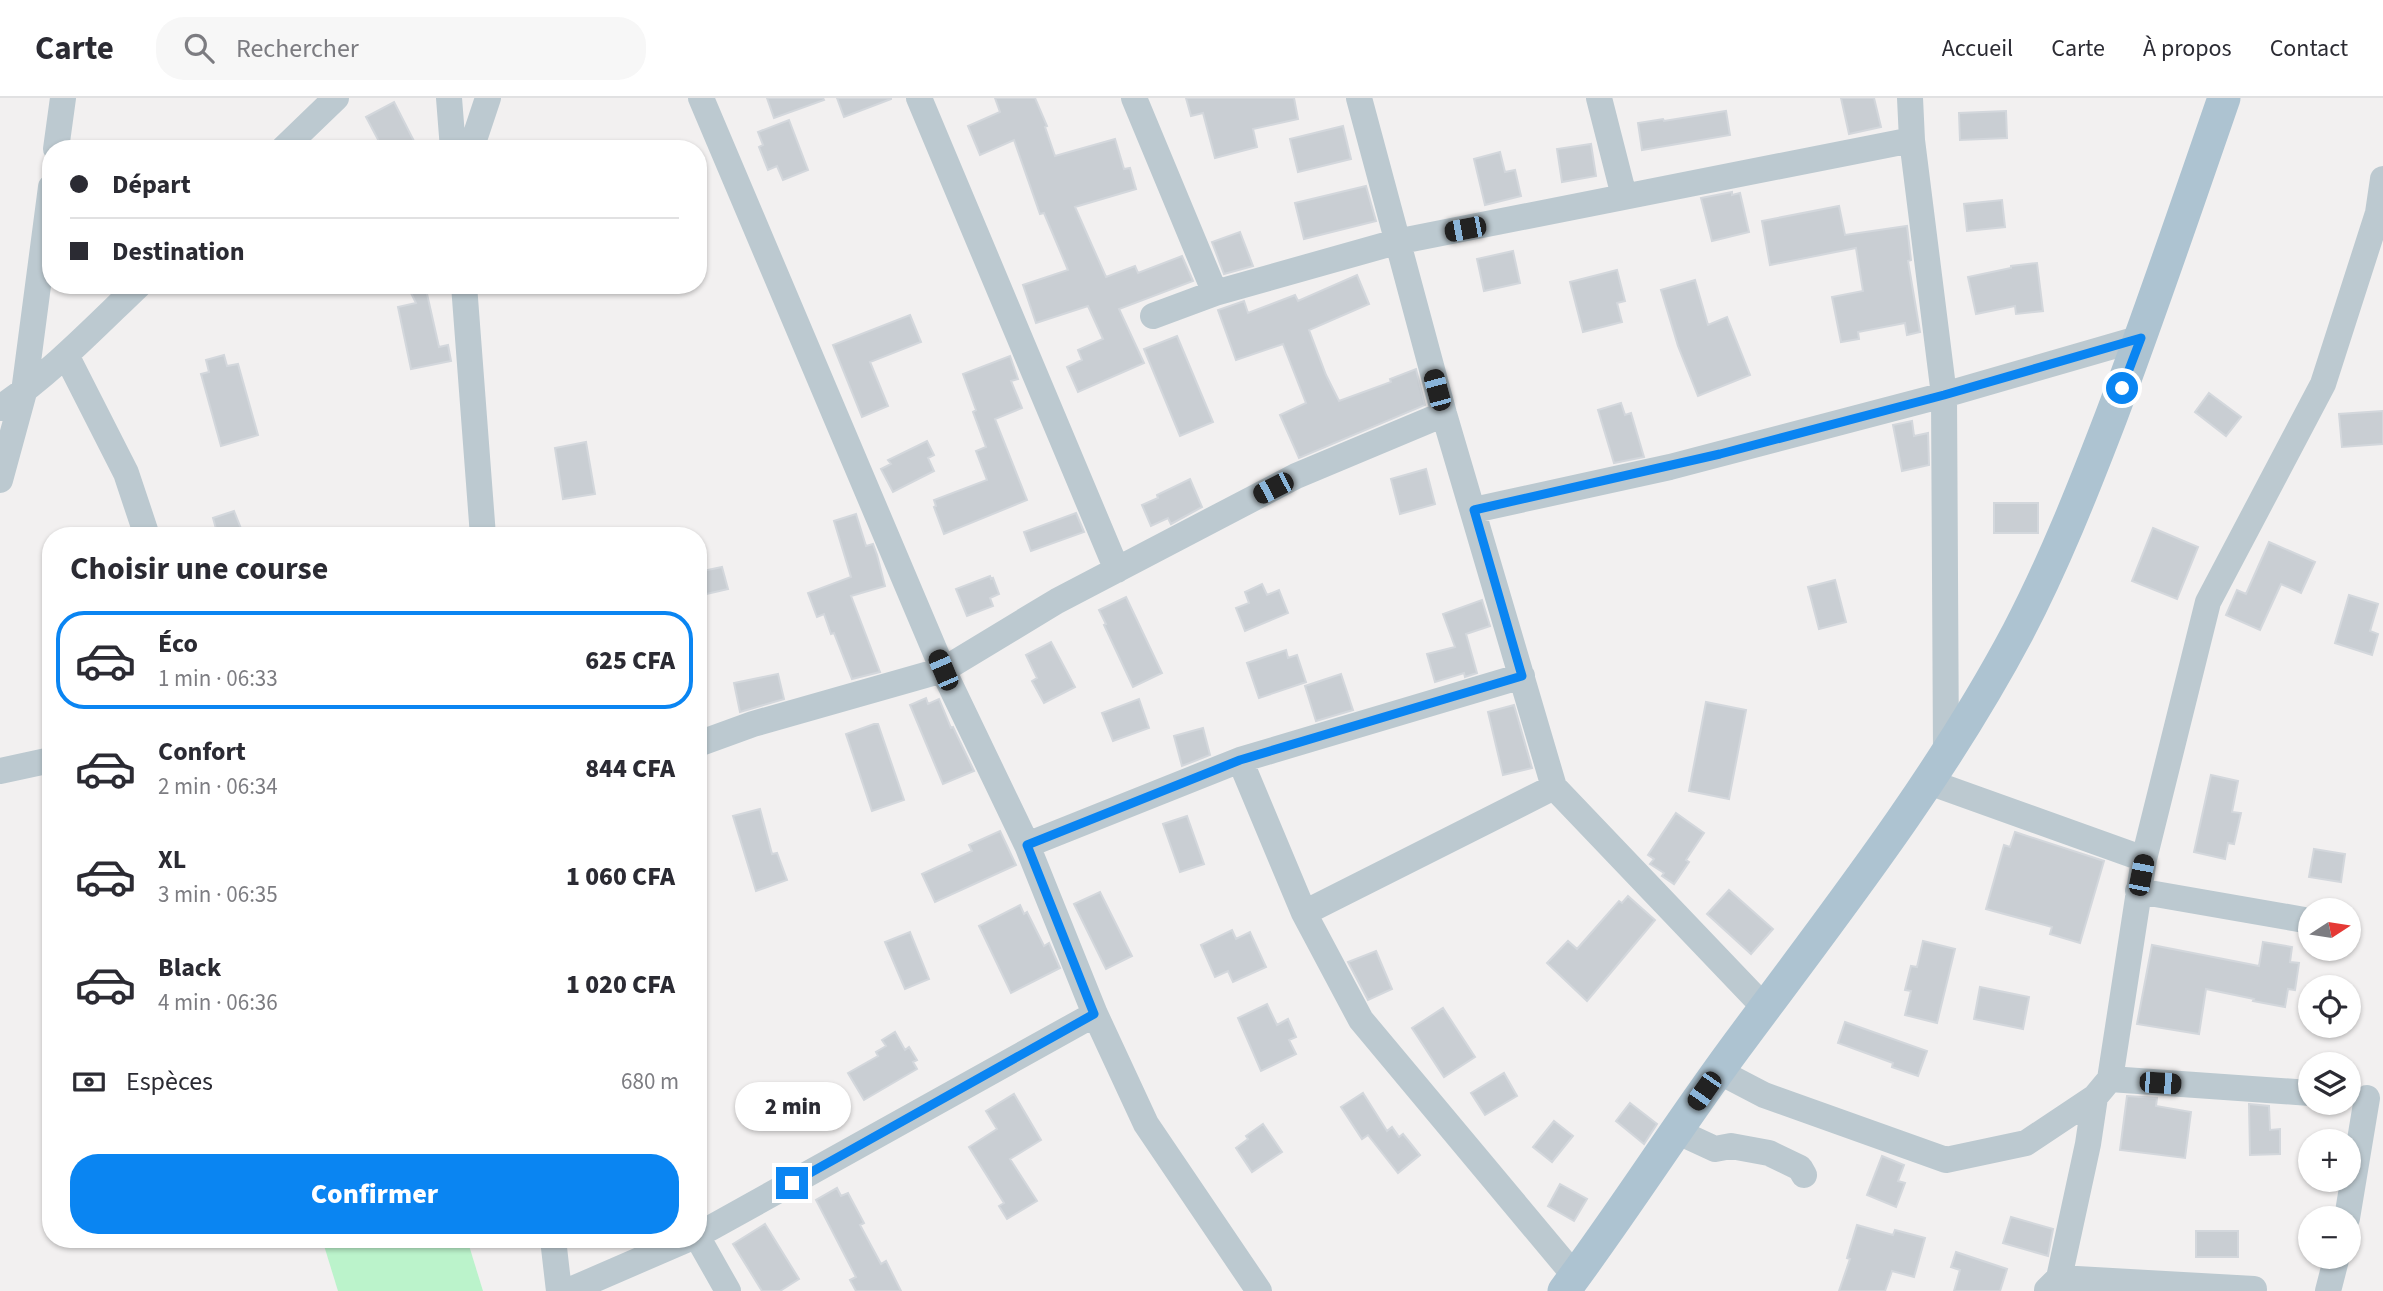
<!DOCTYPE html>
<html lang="fr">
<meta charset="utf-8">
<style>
body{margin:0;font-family:"Source Sans 3",sans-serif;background:#f7f7f7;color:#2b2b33;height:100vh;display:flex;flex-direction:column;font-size:26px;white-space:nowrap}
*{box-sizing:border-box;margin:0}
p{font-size:23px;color:#7c7c81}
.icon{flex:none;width:38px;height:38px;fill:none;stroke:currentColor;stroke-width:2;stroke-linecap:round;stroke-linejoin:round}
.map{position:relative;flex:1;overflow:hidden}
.panel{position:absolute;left:42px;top:429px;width:665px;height:721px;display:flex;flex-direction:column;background:#fff;border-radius:28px;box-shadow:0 2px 5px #0004}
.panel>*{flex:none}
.banner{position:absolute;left:42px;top:42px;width:665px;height:154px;border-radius:28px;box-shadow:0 2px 5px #0004;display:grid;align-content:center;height:154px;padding:0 28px;background:#fff}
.needle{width:46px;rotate:78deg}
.buttons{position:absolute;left:2298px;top:800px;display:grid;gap:14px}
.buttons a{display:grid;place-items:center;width:63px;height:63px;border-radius:50%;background:#fff;box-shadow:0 2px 5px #0004;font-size:35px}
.end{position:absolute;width:32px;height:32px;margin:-16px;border:9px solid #0a85f2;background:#fff;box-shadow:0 0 0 4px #fff}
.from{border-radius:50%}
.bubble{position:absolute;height:49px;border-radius:24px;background:#fff;box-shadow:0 2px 5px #0004;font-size:23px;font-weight:800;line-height:49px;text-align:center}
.car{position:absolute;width:21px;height:42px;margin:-21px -10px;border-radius:9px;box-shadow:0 0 5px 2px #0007;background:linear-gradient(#222 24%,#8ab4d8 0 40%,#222 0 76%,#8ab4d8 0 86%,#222 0)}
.banner b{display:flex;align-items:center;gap:24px;height:66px;font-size:26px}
.banner b+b{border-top:2px solid #e1e1e2}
.banner i{width:18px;height:18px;background:#2b2b33}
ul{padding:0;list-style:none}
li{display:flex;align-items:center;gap:21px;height:98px;margin:0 14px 10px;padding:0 14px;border:4px solid transparent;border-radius:28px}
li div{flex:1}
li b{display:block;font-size:26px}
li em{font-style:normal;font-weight:800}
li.active{border-color:#0a85f2}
li>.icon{width:63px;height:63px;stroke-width:1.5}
h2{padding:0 28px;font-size:32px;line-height:84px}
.pay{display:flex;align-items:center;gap:18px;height:77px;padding:0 28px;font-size:26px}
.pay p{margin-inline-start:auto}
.action{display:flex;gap:14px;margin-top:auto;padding:14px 28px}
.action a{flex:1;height:80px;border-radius:28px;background:#0a85f2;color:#fff;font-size:28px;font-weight:800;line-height:80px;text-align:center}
header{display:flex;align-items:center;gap:42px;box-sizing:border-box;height:98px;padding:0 35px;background:#fff;border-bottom:2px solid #e1e1e2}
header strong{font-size:33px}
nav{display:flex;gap:38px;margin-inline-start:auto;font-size:24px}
.search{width:490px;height:63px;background:#f7f7f7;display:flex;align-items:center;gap:18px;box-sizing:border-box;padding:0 24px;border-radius:28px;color:#7c7c81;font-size:26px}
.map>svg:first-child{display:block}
.pitch{fill:#bbf3cb}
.building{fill:#c9ced3;stroke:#d3d7dc;stroke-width:2}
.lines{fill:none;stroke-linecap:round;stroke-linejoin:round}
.minor{stroke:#bcc9d0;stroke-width:26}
.major{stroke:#adc3d1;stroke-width:33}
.route{stroke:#0a85f2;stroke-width:9}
</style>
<header>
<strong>Carte</strong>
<div class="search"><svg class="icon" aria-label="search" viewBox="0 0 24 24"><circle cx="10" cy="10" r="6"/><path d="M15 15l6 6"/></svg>Rechercher</div>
<nav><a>Accueil</a><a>Carte</a><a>À propos</a><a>Contact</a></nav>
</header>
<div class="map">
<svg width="2383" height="1193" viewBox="0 0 2383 1193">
<rect width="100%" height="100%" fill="#f2f0f0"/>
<path class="pitch" d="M 322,1141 L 467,1141 L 483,1193 L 338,1193 Z"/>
<path class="building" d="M 767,0 L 823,0 L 824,2 L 774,20 Z
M 837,0 L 891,0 L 891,1 L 844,19 Z
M 995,0 L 1035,0 L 1047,28 L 1045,29 L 1055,58 L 1115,41 L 1124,71 L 1130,70 L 1136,91 L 1075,109 L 1106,179 L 1135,168 L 1138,175 L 1182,158 L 1193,183 L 1119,211 L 1144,265 L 1078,294 L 1067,269 L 1082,262 L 1078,252 L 1103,241 L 1088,208 L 1036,225 L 1023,187 L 1068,172 L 1044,115 L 1040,116 L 1014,42 L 980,57 L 968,28 L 1000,14 Z
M 1186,0 L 1294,0 L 1298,21 L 1253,31 L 1257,49 L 1215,60 L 1203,15 L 1191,18 Z
M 1841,0 L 1874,0 L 1881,29 L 1849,36 Z
M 394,4 L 418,51 L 383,51 L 366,19 Z
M 1726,13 L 1730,37 L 1642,52 L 1638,25 L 1663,21 L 1664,23 Z
M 2006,13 L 2007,40 L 1960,42 L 1959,15 Z
M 789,22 L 808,72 L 783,82 L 777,68 L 768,72 L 759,49 L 763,47 L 758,34 Z
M 1343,28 L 1351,61 L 1298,74 L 1290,41 Z
M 1591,46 L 1596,78 L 1562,84 L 1557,51 Z
M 1500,54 L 1505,74 L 1515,72 L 1521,98 L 1485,107 L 1474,61 Z
M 1366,88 L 1376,123 L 1304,141 L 1295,105 Z
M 1732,94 L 1732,97 L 1740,95 L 1749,134 L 1712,143 L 1701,100 Z
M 2002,102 L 2005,129 L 1967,133 L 1964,106 Z
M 1839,108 L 1845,137 L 1907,128 L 1911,162 L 1908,163 L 1920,234 L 1907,237 L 1905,225 L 1858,234 L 1859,241 L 1841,244 L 1832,199 L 1863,193 L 1856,150 L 1770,167 L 1762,123 Z
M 1240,134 L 1253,168 L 1224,176 L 1212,144 Z
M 1513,153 L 1520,185 L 1484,193 L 1477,161 Z
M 2037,165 L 2043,213 L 2016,216 L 2015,208 L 1976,216 L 1968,179 L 2011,170 L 2011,168 Z
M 1617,172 L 1625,203 L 1617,205 L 1622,224 L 1583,234 L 1570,184 Z
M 1357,177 L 1369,206 L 1309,232 L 1326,277 L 1339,303 L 1391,284 L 1390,281 L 1416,271 L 1425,307 L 1299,360 L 1280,317 L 1306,305 L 1283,246 L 1236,262 L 1218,212 L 1244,203 L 1248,215 L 1295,197 L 1298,203 Z
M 1695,182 L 1708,227 L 1727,219 L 1750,277 L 1698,298 L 1678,248 L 1661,192 Z
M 407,187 L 425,187 L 439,249 L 448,247 L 451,263 L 411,271 L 398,209 L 416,205 Z
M 910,217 L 921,244 L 870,264 L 888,308 L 862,319 L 833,247 Z
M 1177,238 L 1213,324 L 1180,338 L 1144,251 Z
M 224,257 L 227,268 L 238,266 L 258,337 L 221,348 L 201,276 L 209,274 L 206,262 Z
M 1010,258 L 1018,281 L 1011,283 L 1022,310 L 995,321 L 1027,402 L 944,436 L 934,409 L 936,408 L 934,402 L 987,382 L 976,353 L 986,349 L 973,314 L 976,312 L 963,276 Z
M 2209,295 L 2241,319 L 2226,338 L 2195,314 Z
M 1621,305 L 1625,317 L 1631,315 L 1644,359 L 1614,365 L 1598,312 Z
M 2383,313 L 2383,346 L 2342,349 L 2339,316 Z
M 1912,323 L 1914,338 L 1928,335 L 1929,367 L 1902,373 L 1893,327 Z
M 927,343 L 934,357 L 928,360 L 934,373 L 893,394 L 881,371 L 891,366 L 888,362 Z
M 586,344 L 595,396 L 563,401 L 555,350 Z
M 1426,371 L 1435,406 L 1400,416 L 1391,381 Z
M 1190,381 L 1202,409 L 1171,426 L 1168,420 L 1151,428 L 1142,407 L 1158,400 L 1157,397 Z
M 1994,405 L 2038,405 L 2038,435 L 1994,435 Z
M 234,413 L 244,438 L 218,438 L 213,420 Z
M 1076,415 L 1084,434 L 1031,453 L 1024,434 Z
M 856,416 L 866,448 L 873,446 L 877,457 L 885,488 L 851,498 L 880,574 L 852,581 L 834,535 L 831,536 L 824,516 L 817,519 L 808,495 L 851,479 L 834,423 Z
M 2153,430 L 2198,449 L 2177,501 L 2132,483 Z
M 2269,444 L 2315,464 L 2301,495 L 2281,486 L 2260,532 L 2226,517 L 2237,492 L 2246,496 Z
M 722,469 L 728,491 L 698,498 L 698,474 Z
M 990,478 L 991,481 L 993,480 L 999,496 L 990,500 L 993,508 L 967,518 L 956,491 Z
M 1835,482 L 1846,524 L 1819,531 L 1808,489 Z
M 1262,486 L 1267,497 L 1279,492 L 1288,515 L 1245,533 L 1236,510 L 1249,505 L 1245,494 Z
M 2349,497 L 2378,506 L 2370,533 L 2378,536 L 2372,557 L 2335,545 Z
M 1126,499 L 1162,575 L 1133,589 L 1104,527 L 1106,526 L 1099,512 Z
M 1482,502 L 1490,528 L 1466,536 L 1477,575 L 1465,579 L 1464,575 L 1435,584 L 1427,556 L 1455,549 L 1443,516 Z
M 1051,544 L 1075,589 L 1044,605 L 1032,583 L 1037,580 L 1026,557 Z
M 1286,552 L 1288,560 L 1297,557 L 1306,584 L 1259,600 L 1247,565 Z
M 778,576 L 784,601 L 740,614 L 734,585 Z
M 1341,576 L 1353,612 L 1316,623 L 1305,588 Z
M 926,600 L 928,606 L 939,601 L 951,630 L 953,629 L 974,673 L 943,686 L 910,607 Z
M 1139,601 L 1149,630 L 1113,643 L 1102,615 Z
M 1706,604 L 1746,612 L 1729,701 L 1689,693 Z
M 1514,607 L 1532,670 L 1503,677 L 1488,614 Z
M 874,626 L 878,626 L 904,702 L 872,713 L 846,636 Z
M 1203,630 L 1210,657 L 1182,668 L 1174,638 Z
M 2211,677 L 2238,683 L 2232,714 L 2241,715 L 2234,746 L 2228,745 L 2225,761 L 2194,754 Z
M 760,711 L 772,756 L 777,755 L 787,782 L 756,793 L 733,718 Z
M 1676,715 L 1704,735 L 1686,762 L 1689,764 L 1674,786 L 1662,778 L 1664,775 L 1650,766 L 1654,761 L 1648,757 Z
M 1187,718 L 1204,766 L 1180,774 L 1163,726 Z
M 1000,733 L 1016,767 L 935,804 L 922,776 L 972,753 L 969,747 Z
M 2015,734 L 2104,763 L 2080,845 L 2050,836 L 2052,829 L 1986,811 L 2004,747 L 2010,749 Z
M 2314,751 L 2345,756 L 2341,784 L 2309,779 Z
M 1729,792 L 1773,831 L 1751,856 L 1707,816 Z
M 1100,794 L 1132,858 L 1106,871 L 1074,806 Z
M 1628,798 L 1655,822 L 1587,903 L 1547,865 L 1568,843 L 1577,851 L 1619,803 L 1622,805 Z
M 1020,807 L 1024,816 L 1027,814 L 1044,848 L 1049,845 L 1060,870 L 1011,895 L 979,828 Z
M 1232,832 L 1236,841 L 1250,834 L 1266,869 L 1233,884 L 1228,873 L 1215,879 L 1201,847 Z
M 910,834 L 929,881 L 905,891 L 885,844 Z
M 1923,843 L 1955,851 L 1937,925 L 1905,917 L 1911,893 L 1905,892 L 1911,868 L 1917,869 Z
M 2263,844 L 2292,849 L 2290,864 L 2299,865 L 2295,892 L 2288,891 L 2285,909 L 2253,903 L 2254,901 L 2206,891 L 2199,936 L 2137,926 L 2152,847 L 2259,868 Z
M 1376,853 L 1392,891 L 1368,902 L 1348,864 Z
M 1980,889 L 2029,899 L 2023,931 L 1974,921 Z
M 1267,906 L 1277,927 L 1288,921 L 1296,939 L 1289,942 L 1296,956 L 1261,973 L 1238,920 Z
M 1443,910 L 1475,959 L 1444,979 L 1412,930 Z
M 1845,924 L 1927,953 L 1918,978 L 1892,969 L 1893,965 L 1838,945 Z
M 895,934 L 905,952 L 909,949 L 917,962 L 913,964 L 917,971 L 864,1002 L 848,975 L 878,958 L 876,954 L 886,948 L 882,942 Z
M 1504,975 L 1517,998 L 1485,1017 L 1471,995 Z
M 1363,995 L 1387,1033 L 1392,1029 L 1399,1039 L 1403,1036 L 1420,1057 L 1398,1075 L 1368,1037 L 1362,1041 L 1341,1009 Z
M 1014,996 L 1041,1042 L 1010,1061 L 1037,1103 L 1007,1121 L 999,1108 L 1004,1105 L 969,1049 L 997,1031 L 986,1013 Z
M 2127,998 L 2157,1000 L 2156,1008 L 2191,1014 L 2185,1060 L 2120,1052 Z
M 1630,1005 L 1657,1026 L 1644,1046 L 1616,1023 Z
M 2249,1006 L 2269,1008 L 2270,1032 L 2280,1031 L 2280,1056 L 2250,1057 Z
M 1554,1023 L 1573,1038 L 1552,1064 L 1533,1049 Z
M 1263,1026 L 1282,1054 L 1252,1074 L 1236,1050 L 1248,1041 L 1246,1038 Z
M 1882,1058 L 1904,1067 L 1898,1083 L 1905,1085 L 1896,1109 L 1867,1097 Z
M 1560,1086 L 1587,1101 L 1574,1123 L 1548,1108 Z
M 837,1090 L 841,1098 L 848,1095 L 864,1125 L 860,1127 L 881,1166 L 886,1163 L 901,1193 L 856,1193 L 850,1182 L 856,1179 L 816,1102 Z
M 2011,1119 L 2053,1131 L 2048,1158 L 2003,1145 Z
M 765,1126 L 799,1181 L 780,1193 L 762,1193 L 733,1146 Z
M 1857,1127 L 1893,1137 L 1895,1132 L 1925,1140 L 1914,1179 L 1892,1173 L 1885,1193 L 1839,1193 L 1850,1161 L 1847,1160 Z
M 2196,1133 L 2238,1133 L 2238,1159 L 2196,1159 Z
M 1956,1154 L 2007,1171 L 2000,1193 L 1954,1193 L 1960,1172 L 1951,1169 Z"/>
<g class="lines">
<path class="minor" d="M 449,0 L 453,51
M 701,0 L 943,572 L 1027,747 L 1095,916 L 1146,1026 L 1259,1193
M 919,0 L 1117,472
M 1134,0 L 1215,195
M 1359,0 L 1444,316 L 1554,689 L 1765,910
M 1599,0 L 1624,98
M 1910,0 L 1912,42 L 1944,297 L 1946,657
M 56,51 L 63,0
M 283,51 L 336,0
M 471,51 L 488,0
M 464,187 L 483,438
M 1153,218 L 1215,195 L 1396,144 L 1912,42
M 66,257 L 126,375 L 147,438
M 0,310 C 51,275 94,230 139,187
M 0,382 L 24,294 L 51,89
M 1474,412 L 1670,369 L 1944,297 L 2141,240
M 698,646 L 753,626 L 943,572 L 1057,503 L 1296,378 L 1444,316
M 1240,662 L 1304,815 L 1361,922 L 1575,1178
M 0,673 L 51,662
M 1929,684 L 2144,761
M 1027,747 L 1240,662 L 1522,578
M 2138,793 L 2310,823
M 1304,815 L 1554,689
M 1718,973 L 1764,997 L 1946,1062 L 2026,1045 L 2095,999
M 2110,981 L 2310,995
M 1676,1033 L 1715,1051 L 1731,1048 L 1769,1055 L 1800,1070 L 1804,1077
M 2347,1120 L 2367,1000
M 698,1137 L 1095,916
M 698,1140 L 728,1193
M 553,1141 L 559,1193
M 2047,1192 L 2059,1180 L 2254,1191
M 568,1193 L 688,1141
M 2058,1193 L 2059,1180 L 2088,1046 L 2095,999 L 2110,981 L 2144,761 L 2208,504 L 2323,286 L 2378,115 L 2383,81
M 2328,1193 L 2337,1158"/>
<path class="major" d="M 1564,1193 C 1623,1114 1676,1030 1735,950 C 1835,815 1939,683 2018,534 C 2054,465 2083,392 2111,319 C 2151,213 2187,107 2224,0"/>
</g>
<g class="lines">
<path class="route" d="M 792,1085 L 1094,916 L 1027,747 L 1240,662 L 1522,578 L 1474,412 L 1720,356 L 1944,297 L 2141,240 L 2122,290"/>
</g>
</svg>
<div class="buttons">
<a><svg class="needle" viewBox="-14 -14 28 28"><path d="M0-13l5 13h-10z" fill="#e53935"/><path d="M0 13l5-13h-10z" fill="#7c7c81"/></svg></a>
<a><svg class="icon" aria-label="locate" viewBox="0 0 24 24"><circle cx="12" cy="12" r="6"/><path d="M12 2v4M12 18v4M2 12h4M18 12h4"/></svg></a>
<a><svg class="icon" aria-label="layers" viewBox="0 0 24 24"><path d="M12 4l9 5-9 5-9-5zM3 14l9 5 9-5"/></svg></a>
<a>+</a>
<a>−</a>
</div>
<i class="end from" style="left:2122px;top:290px"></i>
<i class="end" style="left:792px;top:1085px"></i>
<div class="bubble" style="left:735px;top:984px;width:116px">2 min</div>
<i class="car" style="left:1465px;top:131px;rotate:259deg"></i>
<i class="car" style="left:1437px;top:292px;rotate:345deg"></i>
<i class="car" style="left:1273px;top:390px;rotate:243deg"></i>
<i class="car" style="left:943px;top:572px;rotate:337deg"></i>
<i class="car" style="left:2141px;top:777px;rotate:11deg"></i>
<i class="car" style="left:2160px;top:985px;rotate:94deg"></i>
<i class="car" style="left:1704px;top:993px;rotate:215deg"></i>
<div class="banner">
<b><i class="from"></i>Départ</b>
<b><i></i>Destination</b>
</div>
<section class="panel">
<h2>Choisir une course</h2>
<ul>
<li class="active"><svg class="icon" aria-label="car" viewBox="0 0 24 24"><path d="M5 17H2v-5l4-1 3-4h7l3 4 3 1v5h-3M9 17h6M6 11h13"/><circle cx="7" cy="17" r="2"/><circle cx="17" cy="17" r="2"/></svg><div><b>Éco</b><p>1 min · 06:33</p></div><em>625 CFA</em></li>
<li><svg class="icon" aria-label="car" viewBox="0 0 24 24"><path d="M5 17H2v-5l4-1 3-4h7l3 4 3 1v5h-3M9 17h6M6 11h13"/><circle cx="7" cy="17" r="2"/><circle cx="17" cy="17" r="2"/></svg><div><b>Confort</b><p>2 min · 06:34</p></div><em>844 CFA</em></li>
<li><svg class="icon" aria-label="car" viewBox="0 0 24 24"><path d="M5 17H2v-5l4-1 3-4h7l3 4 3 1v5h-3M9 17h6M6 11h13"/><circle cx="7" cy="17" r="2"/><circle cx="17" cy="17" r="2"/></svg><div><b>XL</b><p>3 min · 06:35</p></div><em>1 060 CFA</em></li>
<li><svg class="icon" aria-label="car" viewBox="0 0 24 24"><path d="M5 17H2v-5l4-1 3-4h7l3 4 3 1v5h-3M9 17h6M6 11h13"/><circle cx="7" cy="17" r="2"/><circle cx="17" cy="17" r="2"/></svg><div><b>Black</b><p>4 min · 06:36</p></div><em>1 020 CFA</em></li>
</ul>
<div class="pay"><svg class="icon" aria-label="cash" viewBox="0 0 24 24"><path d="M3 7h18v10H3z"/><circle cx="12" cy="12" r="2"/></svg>Espèces<p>680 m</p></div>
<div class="action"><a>Confirmer</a></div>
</section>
</div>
